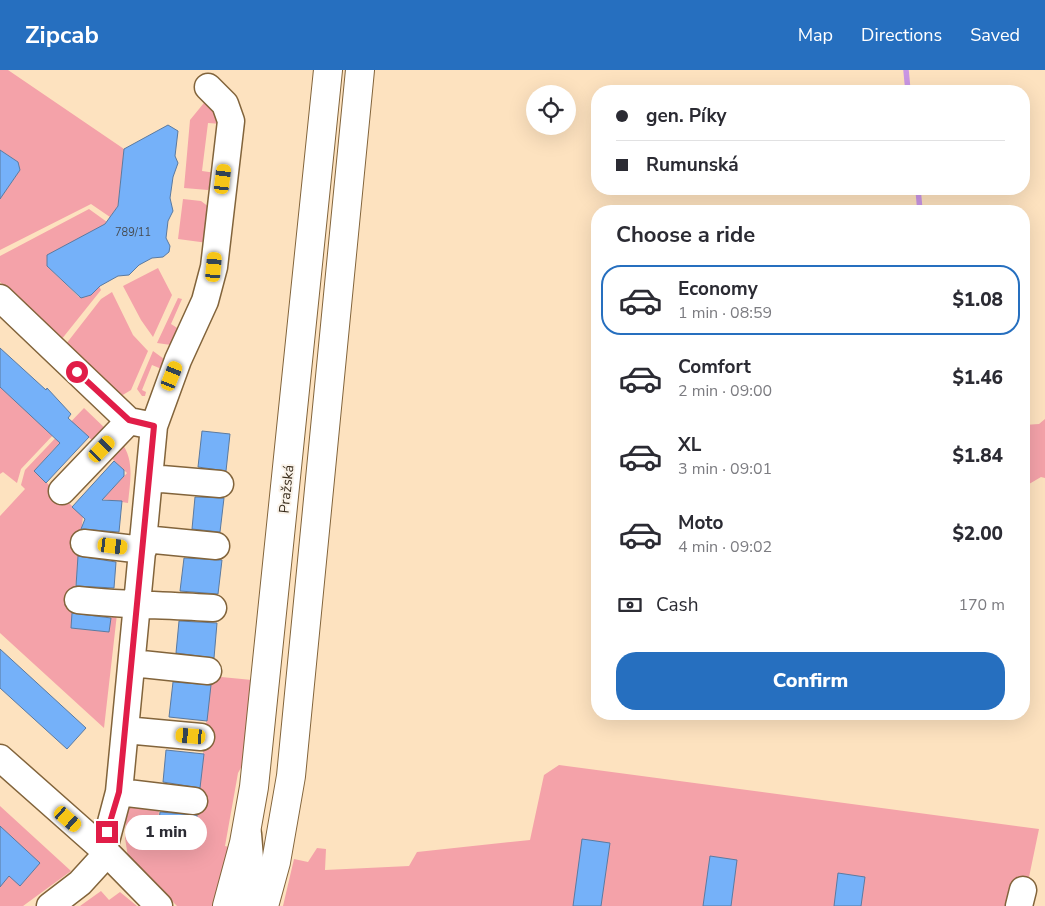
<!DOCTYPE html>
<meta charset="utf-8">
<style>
body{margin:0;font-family:"Nunito Sans",sans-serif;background:#f7f7f7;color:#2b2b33;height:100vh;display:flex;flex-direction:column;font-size:19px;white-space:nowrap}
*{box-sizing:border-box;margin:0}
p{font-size:16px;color:#7c7c81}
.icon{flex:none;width:28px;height:28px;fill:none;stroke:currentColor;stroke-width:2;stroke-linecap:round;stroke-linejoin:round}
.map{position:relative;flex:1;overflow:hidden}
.panel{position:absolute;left:591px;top:135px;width:439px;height:515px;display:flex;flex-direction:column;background:#fff;border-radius:20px;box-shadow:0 5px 20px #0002}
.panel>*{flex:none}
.banner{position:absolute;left:591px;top:15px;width:439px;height:110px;border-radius:20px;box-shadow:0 5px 20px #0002;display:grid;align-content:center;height:110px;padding:0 25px;background:#fff}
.buttons{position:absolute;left:526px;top:15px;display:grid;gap:10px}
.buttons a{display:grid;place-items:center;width:50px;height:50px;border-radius:50%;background:#fff;box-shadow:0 5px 20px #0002;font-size:25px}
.end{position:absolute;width:22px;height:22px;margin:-11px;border:6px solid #e11d48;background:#fff;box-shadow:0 0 0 2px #fff}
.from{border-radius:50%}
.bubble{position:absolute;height:35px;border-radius:18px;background:#fff;box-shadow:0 5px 20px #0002;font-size:16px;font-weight:800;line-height:35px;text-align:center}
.car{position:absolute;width:15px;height:30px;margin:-15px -8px;border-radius:6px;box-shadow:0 0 4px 1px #0007;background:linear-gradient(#f5c518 24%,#345 0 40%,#f5c518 0 76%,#345 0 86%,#f5c518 0)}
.banner b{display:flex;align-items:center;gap:18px;height:48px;font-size:19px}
.banner b+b{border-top:1px solid #e1e1e2}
.banner i{width:12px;height:12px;background:#2b2b33}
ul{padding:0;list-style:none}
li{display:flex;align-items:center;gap:15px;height:70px;margin:0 10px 8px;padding:0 15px;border:2px solid transparent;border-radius:20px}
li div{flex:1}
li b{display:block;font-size:19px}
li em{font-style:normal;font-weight:800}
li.active{border-color:#266fbf}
li>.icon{width:45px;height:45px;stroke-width:1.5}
h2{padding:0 25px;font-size:22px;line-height:60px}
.pay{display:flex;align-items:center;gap:12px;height:55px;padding:0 25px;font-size:19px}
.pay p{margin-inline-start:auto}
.action{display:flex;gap:10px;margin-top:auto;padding:10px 25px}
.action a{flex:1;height:58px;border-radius:20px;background:#266fbf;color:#fff;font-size:20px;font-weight:800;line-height:58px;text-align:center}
header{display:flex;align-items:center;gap:30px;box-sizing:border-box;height:70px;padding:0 25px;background:#266fbf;color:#fff}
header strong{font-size:24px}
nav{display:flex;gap:28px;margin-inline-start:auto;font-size:18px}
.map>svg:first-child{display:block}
.green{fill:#f4a2a9}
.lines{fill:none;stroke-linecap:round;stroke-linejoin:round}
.stream{stroke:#ca96e4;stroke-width:5.5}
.building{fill:#75b1f9;stroke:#5b7aa0}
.minor-casing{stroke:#82643b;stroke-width:29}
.major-casing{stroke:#82643b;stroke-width:30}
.minor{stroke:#fff;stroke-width:26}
.major{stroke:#fff;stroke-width:28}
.route{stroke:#e11d48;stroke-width:6}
.labels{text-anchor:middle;stroke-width:4;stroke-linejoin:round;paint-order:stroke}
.number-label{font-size:11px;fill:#464b50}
.street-label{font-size:14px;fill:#362918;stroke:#faf3ea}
</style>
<header>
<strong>Zipcab</strong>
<nav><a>Map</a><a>Directions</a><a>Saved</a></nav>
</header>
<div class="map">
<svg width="1045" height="836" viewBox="0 0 1045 836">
<rect width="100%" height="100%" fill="#fde2bf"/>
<path class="green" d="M 0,0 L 8,0 L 124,79 L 118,136 L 110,147 L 91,134 L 0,180 L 0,129 L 20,100 L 18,92 L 0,80 Z
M 208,28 L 222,54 L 208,53 L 202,101 L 216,103 L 208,120 L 184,118 L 190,50 Z
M 183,129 L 201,131 L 209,137 L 208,173 L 178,169 Z
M 89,139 L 107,152 L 105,154 L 47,196 L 79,227 L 91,225 L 99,216 L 101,220 L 61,270 L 0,212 L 0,186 Z
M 158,198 L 172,225 L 153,267 L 141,250 L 123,216 Z
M 112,222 L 133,265 L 148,281 L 131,320 L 121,326 L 66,274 L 101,229 Z
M 178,228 L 182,229 L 171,254 L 182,261 L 171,275 L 157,273 Z
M 153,281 L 164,289 L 164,300 L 152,295 L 142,320 L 146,322 L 145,326 L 142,326 L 137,319 Z
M 0,317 L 52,365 L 72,345 L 21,399 L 17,413 L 3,402 L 0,404 Z
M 84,338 L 109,362 L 97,375 L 76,355 L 34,401 L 83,446 L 71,558 L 109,562 L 111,544 L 117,544 L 104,658 L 0,563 L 0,446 L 25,419 L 21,415 L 25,400 Z
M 1045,349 L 1045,408 L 1041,407 L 1024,417 L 1024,355 L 1039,354 Z
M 121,372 C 135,390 130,412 128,433 L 103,429 L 127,403 L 106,383 Z
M 211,606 L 252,610 L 243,694 L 238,703 L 225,776 L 229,777 L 215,836 L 177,836 L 128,787 L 125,768 L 127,730 L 159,738 L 158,760 L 195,763 Z
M 559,695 L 1039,759 L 1023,836 L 283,836 L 294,789 L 308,792 L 317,778 L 326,779 L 325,800 L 409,796 L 417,782 L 530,770 L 544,705 Z
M 0,736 L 71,801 L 23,836 L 0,836 Z
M 101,821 L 109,830 L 120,822 L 137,836 L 80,836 Z"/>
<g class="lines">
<path class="stream" d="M 906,0 L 908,21
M 918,119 L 920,141"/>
</g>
<path class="building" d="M 168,55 L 178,61 L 175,86 L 178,93 L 173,107 L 170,128 L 173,141 L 168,151 L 166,168 L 170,176 L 169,182 L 163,187 L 152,188 L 139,195 L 129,205 L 118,206 L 100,216 L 91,225 L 81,228 L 47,196 L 47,185 L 105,154 L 118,136 L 124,79 Z
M 0,80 L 18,92 L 20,100 L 0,129 Z
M 0,278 L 46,320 L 47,318 L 71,344 L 68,348 L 89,367 L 46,413 L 34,401 L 60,373 L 0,317 Z
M 202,361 L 230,364 L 226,401 L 198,397 Z
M 114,391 L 124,400 L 124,406 L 102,430 L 122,431 L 119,462 L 81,459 L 85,449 L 72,437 Z
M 195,427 L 224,428 L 220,462 L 192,459 Z
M 78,486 L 116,492 L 114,518 L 76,516 Z
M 184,488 L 222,490 L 218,524 L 180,521 Z
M 72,543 L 111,548 L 109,562 L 71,558 Z
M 179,551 L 217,553 L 214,588 L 176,583 Z
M 0,579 L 86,658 L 67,679 L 0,618 Z
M 173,612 L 211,615 L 207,651 L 169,647 Z
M 166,680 L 204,684 L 200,718 L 163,712 Z
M 160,742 L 197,745 L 195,764 L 158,760 Z
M 0,756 L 40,793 L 20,816 L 9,806 L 0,817 Z
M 582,769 L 610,773 L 601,836 L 573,836 Z
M 710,786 L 737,790 L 731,836 L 703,836 Z
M 838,803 L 865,807 L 861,836 L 834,836 Z"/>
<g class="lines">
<g class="minor-casing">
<path id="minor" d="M 0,228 L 129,351 L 154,356
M 150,408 L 220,414
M 62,421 L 129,351
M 144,469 L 216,476
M 84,473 L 143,480
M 78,530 C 123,535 168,535 213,538
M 132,593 L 208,601
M 125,660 L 201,667
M 0,688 L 104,780 L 159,836
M 119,722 L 194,731
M 50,836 L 80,813 L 101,790 L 119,722 L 154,356 L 178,290 L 205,231 L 214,197 L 231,51 L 225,34 L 208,17
M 241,836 L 251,800 L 248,764
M 1019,836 L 1023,820"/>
</g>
<g class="major-casing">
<path id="major" d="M 227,836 L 244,773 L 254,717 L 328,0
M 264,836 L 276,792 L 291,706 L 360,0"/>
</g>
<use href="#minor" class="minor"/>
<use href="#major" class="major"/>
</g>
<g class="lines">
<path class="route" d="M 77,302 L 129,350 L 154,356 L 119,722 L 107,762"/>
</g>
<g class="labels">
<g class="number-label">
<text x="133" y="166">789/11</text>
</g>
<g class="street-label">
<text transform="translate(286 419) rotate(-84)" y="5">Pražská</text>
</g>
</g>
</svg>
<div class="buttons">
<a><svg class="icon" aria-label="locate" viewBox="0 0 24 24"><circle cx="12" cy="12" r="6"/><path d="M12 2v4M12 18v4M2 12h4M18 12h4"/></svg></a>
</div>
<i class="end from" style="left:77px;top:302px"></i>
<i class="end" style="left:107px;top:762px"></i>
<div class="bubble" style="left:125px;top:745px;width:82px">1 min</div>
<i class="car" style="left:223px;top:109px;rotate:7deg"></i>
<i class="car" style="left:214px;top:197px;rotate:5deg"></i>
<i class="car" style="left:172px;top:306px;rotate:22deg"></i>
<i class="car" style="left:102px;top:379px;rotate:44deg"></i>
<i class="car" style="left:113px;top:476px;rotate:97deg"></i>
<i class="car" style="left:191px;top:666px;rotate:275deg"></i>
<i class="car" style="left:68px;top:749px;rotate:131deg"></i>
<div class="banner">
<b><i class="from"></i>gen. Píky</b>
<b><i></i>Rumunská</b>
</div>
<section class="panel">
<h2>Choose a ride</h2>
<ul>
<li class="active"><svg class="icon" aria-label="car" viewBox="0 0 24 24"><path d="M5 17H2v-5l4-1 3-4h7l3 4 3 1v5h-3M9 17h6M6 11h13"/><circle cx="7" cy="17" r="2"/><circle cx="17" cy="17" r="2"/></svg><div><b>Economy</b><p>1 min · 08:59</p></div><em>$1.08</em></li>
<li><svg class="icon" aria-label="car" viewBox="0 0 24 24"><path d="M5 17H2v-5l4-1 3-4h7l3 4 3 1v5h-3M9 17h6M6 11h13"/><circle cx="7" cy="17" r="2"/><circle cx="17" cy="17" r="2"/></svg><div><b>Comfort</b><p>2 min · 09:00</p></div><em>$1.46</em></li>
<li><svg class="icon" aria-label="car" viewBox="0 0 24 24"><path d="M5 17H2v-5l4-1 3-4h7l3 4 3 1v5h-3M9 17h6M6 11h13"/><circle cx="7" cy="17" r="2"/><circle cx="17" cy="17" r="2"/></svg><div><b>XL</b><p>3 min · 09:01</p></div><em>$1.84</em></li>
<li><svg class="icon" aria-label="car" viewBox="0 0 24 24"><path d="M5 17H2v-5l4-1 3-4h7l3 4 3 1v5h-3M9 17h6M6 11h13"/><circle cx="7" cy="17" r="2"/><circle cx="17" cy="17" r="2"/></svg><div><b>Moto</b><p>4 min · 09:02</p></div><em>$2.00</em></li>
</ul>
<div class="pay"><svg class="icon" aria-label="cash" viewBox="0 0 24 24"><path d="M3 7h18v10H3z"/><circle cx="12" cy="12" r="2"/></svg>Cash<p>170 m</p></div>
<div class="action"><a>Confirm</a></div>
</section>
</div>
